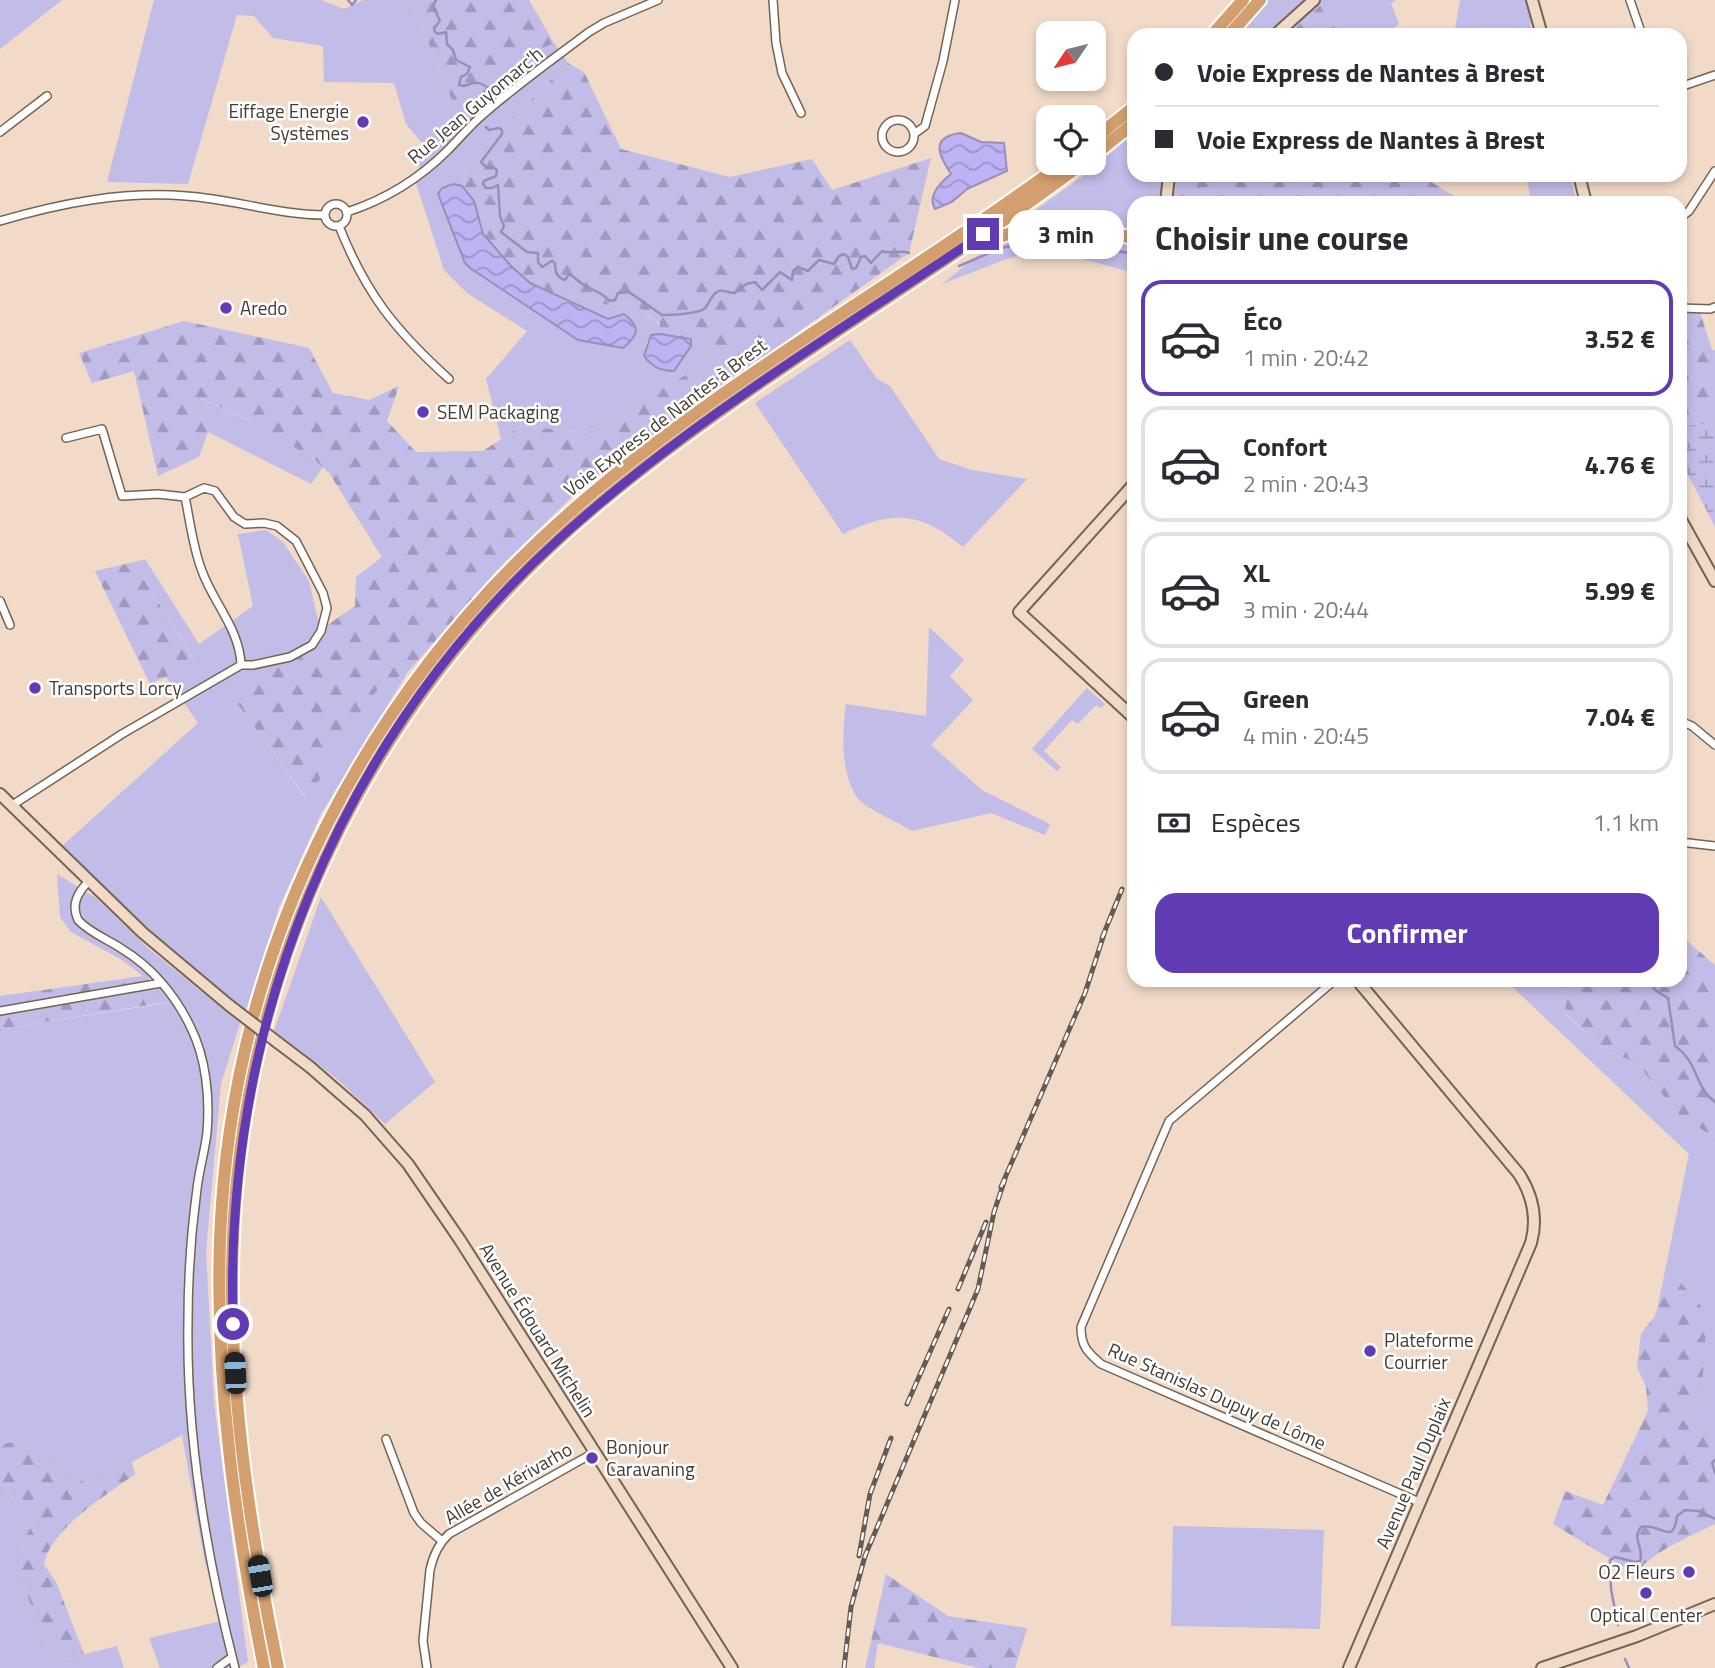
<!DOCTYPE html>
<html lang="fr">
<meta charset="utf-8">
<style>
body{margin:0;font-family:"Titillium Web",sans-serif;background:#f2f2f3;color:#2b2b33;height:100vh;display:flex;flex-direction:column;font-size:26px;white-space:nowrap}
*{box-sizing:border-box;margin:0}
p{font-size:23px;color:#7c7c81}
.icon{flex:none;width:38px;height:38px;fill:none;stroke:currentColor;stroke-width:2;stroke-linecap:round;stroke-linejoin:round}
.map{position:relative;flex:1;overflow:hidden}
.sheet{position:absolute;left:1127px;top:196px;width:560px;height:791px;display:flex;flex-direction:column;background:#fff;border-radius:21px;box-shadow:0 4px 10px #0003}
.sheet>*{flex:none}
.top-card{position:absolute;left:1127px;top:28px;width:560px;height:154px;border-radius:21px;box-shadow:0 4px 10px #0003;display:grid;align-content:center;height:154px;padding:0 28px;background:#fff}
.needle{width:46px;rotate:235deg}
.tools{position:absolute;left:1036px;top:21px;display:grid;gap:14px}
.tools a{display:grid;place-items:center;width:70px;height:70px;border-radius:14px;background:#fff;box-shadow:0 4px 10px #0003;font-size:35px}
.end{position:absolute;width:32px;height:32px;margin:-16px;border:9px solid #603bb4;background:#fff;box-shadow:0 0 0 4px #fff}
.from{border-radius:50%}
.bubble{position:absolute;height:49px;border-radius:21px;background:#fff;box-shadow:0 4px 10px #0003;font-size:23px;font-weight:700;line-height:49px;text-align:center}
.car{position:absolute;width:21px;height:42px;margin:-21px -10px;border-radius:9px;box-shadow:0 0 5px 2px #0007;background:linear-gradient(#222 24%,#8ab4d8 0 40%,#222 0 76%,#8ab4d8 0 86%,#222 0)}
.top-card b{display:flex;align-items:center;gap:24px;height:66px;font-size:26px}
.top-card b+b{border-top:2px solid #e1e1e2}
.top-card i{width:18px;height:18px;background:#2b2b33}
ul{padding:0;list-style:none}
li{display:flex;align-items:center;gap:21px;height:116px;margin:0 14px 10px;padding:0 14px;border:4px solid #e1e1e2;border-radius:21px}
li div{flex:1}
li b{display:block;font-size:26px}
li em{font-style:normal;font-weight:700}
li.selected{border-color:#603bb4}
li>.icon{width:63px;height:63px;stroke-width:1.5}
h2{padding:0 28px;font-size:32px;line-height:84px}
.pay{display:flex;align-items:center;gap:18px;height:77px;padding:0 28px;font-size:26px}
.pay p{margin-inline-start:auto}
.action{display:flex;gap:14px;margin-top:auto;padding:14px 28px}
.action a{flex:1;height:80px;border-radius:21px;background:#603bb4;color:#fff;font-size:28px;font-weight:700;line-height:80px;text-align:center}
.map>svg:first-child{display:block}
.green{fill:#c2bce8}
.forest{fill:url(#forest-firs)}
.wetland{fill:url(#wetland-marsh)}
.water{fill:url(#water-waves);stroke:#998eb9;stroke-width:2}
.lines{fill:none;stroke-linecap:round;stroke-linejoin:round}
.stream{stroke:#998eb9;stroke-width:2.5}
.minor-casing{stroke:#766352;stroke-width:10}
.secondary-casing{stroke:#766352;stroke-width:14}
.trunk-casing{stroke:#fff;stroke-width:16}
.minor{stroke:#fff;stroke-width:7}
.secondary{stroke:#efdbc8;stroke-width:10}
.trunk{stroke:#d49f6e;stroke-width:12}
.rail-casing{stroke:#665b50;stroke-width:5}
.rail{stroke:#fff;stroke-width:2.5;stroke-dasharray:8;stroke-linecap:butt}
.secondary-bridge-casing{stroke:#766352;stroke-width:14;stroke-linecap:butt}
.secondary-bridge{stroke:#efdbc8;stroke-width:10}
.route{stroke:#603bb4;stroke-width:9}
.poi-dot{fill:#603bb4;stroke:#fff;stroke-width:2.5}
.labels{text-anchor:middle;stroke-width:5;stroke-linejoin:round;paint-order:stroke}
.street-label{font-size:19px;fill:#443b33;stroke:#fff}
.poi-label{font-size:19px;fill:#443b33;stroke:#fff;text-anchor:start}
</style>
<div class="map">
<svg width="1715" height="1668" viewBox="0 0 1715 1668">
<defs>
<pattern id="forest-firs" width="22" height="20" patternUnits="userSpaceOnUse" patternTransform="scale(1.75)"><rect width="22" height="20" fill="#c2bce8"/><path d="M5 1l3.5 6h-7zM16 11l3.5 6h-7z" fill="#9f9abd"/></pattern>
<pattern id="wetland-marsh" width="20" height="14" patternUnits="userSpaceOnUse" patternTransform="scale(1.75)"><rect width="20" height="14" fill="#c2bce8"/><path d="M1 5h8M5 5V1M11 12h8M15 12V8" fill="none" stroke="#9f9abd"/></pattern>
<pattern id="water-waves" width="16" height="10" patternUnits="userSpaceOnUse" patternTransform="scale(1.75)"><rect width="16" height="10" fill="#bdb2f3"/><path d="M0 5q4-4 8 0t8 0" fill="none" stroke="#9b92c5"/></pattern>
</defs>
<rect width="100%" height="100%" fill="#f1dac7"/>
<path class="green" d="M 0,0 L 62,0 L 0,49 Z
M 154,0 L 321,0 L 344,9 L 363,0 L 411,0 L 453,103 L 470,105 L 518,75 L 513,63 L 554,43 L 568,63 L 469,161 L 462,186 L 453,184 L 442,188 L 465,263 L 578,340 L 624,314 L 608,319 L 548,291 L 608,305 L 633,303 L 660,325 L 660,334 L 651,335 L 646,343 L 648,362 L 653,367 L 665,371 L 691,346 L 691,339 L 712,360 L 588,433 L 521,426 L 501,439 L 486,379 L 527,331 L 467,293 L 444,270 L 416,183 L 423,144 L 406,124 L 394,83 L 324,82 L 323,46 L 273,38 L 254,16 L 237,15 L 188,184 L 107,182 Z
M 1268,0 L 1396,0 L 1391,3 L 1399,24 L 1386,35 L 1338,35 L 1323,3 L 1288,35 L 1238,35 Z
M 1460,0 L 1525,0 L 1531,16 L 1530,35 L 1454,35 Z
M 1134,133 L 1134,175 L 1177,175 L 1174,203 L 1134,203 L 1134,273 L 1043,248 L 1004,260 L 942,284 L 1031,213 L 1090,171 Z
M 1526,175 L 1570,175 L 1577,203 L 1534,203 L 1530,196 Z
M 850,340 L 877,379 L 890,386 L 939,459 L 972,470 L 1027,479 L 963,547 C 920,511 892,510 843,534 L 755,403 Z
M 200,398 C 236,415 295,440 323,467 L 311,484 L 208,432 Z
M 266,530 L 283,542 L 309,581 L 318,620 L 329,624 L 323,640 L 304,655 L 225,685 L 306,799 L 379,687 L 408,672 L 321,814 L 280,905 L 246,1010 L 208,984 L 61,847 L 198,723 L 166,677 L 193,658 L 134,562 L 145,559 L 199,644 L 253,606 L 238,534 Z
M 929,627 L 964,660 L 950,676 L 973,700 L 931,745 L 982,790 L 1050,824 L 1045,835 L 991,813 L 912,831 C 901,824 866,808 859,800 C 840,775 842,733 846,704 L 926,716 Z
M 1087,688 L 1105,704 L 1101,708 L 1096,705 L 1078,724 L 1072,720 L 1044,751 L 1061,767 L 1057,771 L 1032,749 Z
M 57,874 L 96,898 L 148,948 L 240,1023 L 221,1084 L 206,1251 L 214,1402 L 248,1662 L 237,1668 L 160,1668 L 149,1638 L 221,1621 L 204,1557 L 182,1435 L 89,1485 L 16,1442 L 0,1444 L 0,1029 L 167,1003 L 143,976 L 122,960 L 71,932 L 60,917 Z
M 321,897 L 435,1082 L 385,1124 L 337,1079 L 274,1031 Z
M 1505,980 L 1567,980 L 1565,1014 L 1607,1052 L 1636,1062 L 1679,1115 L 1715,1138 L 1715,1436 L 1700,1436 L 1679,1417 L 1702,1388 L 1666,1287 L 1657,1310 L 1689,1154 Z
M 0,1480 L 14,1501 L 35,1522 C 30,1529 23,1538 22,1546 C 16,1575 40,1636 57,1661 L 117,1646 L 124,1668 L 0,1668 Z
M 1173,1526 L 1324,1530 L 1320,1629 L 1171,1626 Z"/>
<path class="forest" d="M 411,0 L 529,0 L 554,43 L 513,63 L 518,75 L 469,106 L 453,103 Z
M 1323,3 L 1338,35 L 1288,35 Z
M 568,63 L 584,72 L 621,149 L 730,177 L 812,159 L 832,190 L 931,158 L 909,253 L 585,484 L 496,571 L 408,672 L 379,687 L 307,799 L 224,685 L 304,655 L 323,640 L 329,624 L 355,606 L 356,577 L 382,557 L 329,473 L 313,458 L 246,419 L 201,398 L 208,432 L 199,457 L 158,476 L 134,371 L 92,383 L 79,353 L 184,321 L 309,348 L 333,393 L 369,400 L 399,386 L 387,421 L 416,452 L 483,451 L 521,426 L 588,433 L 711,360 L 690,339 L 660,334 L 660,324 L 633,303 L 608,305 L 548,291 L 530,283 L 511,266 L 483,234 L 468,191 L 462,186 L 469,161 Z
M 1177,175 L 1420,175 L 1465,203 L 1174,203 Z
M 1699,309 L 1712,350 L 1715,350 L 1715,422 L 1680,431 L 1680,310 Z
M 134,562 L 193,659 L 166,677 L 150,684 L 95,571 Z
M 1680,935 L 1715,965 L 1715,1138 L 1679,1115 L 1636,1062 L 1607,1052 L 1565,1013 L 1567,980 L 1680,980 Z
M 143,976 L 168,1002 L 0,1029 L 0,996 Z
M 1681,1283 L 1707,1313 L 1702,1388 L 1679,1417 L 1700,1436 L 1715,1436 L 1715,1524 C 1687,1538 1655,1550 1635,1574 L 1553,1524 L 1565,1491 L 1603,1505 L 1648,1411 L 1646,1387 L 1637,1367 L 1641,1334 L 1654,1317 L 1666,1287 Z
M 16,1442 L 89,1485 L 132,1462 L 135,1474 C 108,1494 50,1529 44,1564 L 57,1584 L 84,1654 L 57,1661 C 40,1636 16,1576 22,1546 C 23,1537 30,1529 35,1522 L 14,1501 L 0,1480 L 0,1444 Z
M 886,1574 L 948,1616 L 1027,1628 L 1015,1668 L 978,1668 L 878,1643 L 874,1668 L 865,1668 Z"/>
<path class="wetland" d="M 1715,422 L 1715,527 L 1680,459 L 1680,427 Z"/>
<path class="water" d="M 961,133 L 981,142 L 1004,143 L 1007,171 L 967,189 L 952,202 L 935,209 C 927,196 941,182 951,174 C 940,157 928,137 961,133 Z
M 453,184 L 462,186 L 474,201 L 483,234 L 511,266 L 530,283 L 608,319 L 624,314 C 641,327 639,335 623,348 L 578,340 L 470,268 L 465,263 L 438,194 L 442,188 Z
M 660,334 L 691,339 L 691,346 L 674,371 C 660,371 652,367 644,356 L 651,335 Z"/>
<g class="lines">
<path class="stream" d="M 348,0 L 352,5 L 356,0
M 436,0 L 433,6 L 440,21 L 434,28 L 435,32 L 438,34 L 446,32 L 447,44 L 453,50 L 456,60 L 470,67 L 467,74 L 461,77 L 459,85 L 464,86 C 474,82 479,81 488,88 L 475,101
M 486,127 L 489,130 L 499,128 L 502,130 L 502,134 L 481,162 L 487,168 L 493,167 L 497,170 L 496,176 L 484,181 L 483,184 L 486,188 L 492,188 L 498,185 L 500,216 L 504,226 L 501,232 L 527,252 L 538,253 L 538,262 L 542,267 L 552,261 L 555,263 C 555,271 556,277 565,280 L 569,274 C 575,277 578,282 584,285 C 592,291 602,291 609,301 L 615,300 L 618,293 L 629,292 L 662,315 C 670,315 700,314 705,308 C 709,304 712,293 719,291 C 724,290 730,293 735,293 L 746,284 L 755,282 L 762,290 L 780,272 L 792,280 L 793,271 L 798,267 L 808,271 L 819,260 L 834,264 L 839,256 L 844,254 L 848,257 L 852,269 L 856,268 L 861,257 L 865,256 L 871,263 L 882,251 C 891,255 900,249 909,253
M 959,266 L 1001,248 L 1031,242 L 1061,241 L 1134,254
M 1651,980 C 1651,990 1660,993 1668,998 L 1675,1046 C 1700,1064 1694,1087 1715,1102
M 1715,1460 L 1712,1463 L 1715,1473
M 1618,1625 L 1611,1589 L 1610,1560 L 1615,1557 L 1635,1562 L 1640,1561 C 1645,1549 1631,1539 1641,1527 C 1663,1523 1673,1547 1677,1516 L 1685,1510 L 1699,1511 L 1715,1519
M 1625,1659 L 1629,1668"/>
<g class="minor-casing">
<path id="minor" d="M 773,0 L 776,43 L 782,73 L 801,113
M 1630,0 L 1642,35
M 1628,35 L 1640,30
M 1680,87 L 1715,75
M882 136a16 16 0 1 1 32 0a16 16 0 1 1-32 0Z
M 0,132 L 47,96
M 914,134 L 925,126 L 943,61 L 955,0
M325 215a11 11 0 1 1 22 0a11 11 0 1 1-22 0Z
M 347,212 C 384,200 420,178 448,150 C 458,140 467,129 478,119 C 512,88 552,60 589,32 L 604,23 L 658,0
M 1680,218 L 1689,211 L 1715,171
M 0,221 C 61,203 123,191 186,196 C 233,199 278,215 325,215
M 339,226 C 366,294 395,330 449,379
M 1680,308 L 1710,309 L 1715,307
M 66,438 L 102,429 L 122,496 L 158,494 L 185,497 L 204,488 L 215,491 L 234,517 L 245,524 L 264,523 L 277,526 L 296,541 L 323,593 L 327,608 L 321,631 L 312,645 L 290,657 L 253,665 L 241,665
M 0,601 L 10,625
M 1680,721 L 1692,726 L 1715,745
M 11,806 L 122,734 L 241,665 C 240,630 213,602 202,571 C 193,548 190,521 185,497
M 1680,842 L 1715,846
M 89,881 C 77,893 71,905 78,920 C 90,933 107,939 122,949 C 152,967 176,996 191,1028 C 206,1058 210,1098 207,1132 C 205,1151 199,1170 197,1189 C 191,1233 188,1278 188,1322 C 186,1439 206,1555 235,1668
M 1335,980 L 1169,1121 L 1081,1327 C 1081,1346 1087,1352 1101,1364 L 1419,1502
M 0,1011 L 161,983
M 386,1439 L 414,1513 L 421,1523 L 442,1541
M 217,1668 L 232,1657
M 427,1668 L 423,1641 L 430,1570 C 433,1556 438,1544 449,1534 L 595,1452"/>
</g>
<g class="secondary-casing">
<path id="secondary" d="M 1532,0 L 1542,35
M 1275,35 L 1314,0
M 1579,175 L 1586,203
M 1166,203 L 1169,175
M 1134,484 L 1019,612 L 1134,718
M 1680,518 L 1715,581
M 0,794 L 143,933 L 230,1006
M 277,1042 L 310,1067 L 365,1115 L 408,1164 L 460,1240 L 732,1668
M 1349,1668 L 1531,1243 C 1538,1218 1533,1196 1519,1174 L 1357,980
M 1542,1668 L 1637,1636 L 1715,1604"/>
</g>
<g class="trunk-casing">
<path id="trunk" d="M 1212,35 L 1243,0
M 1229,35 L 1260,0
M 1094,139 L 1134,107
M 1094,155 L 1134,123
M 973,246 C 993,241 1011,231 1031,227 C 1065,221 1101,231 1134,238
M 264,1668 C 236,1527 215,1384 220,1240 C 231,944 368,680 595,491 C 742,369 910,276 1063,163
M 278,1668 C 252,1539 231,1409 232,1276 C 234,974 368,697 599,504 C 751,377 926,281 1083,163"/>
</g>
<use href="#minor" class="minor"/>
<use href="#secondary" class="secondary"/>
<use href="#trunk" class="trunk"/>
<g class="rail-casing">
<path id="rail" d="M 1102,938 L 1122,889
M 1001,1187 L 1085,993 L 1105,931
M 958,1289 L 986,1222
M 907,1404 L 949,1309
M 859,1556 L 870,1494 L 891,1438
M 844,1668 L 851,1607 L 865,1556 L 978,1289 L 994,1212 L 1005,1179"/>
</g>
<use href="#rail" class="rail"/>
<g class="secondary-bridge-casing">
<path id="secondary-bridge" d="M 230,1006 L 277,1042"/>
</g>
<use href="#secondary-bridge" class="secondary-bridge"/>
</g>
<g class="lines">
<path class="route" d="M 233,1324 C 224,1024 337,740 560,538 C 689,421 840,331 983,234"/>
</g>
<g class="poi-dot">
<circle cx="363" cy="122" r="7"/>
<circle cx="226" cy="308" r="7"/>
<circle cx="423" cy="412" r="7"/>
<circle cx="35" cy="688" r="7"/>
<circle cx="1370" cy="1351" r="7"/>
<circle cx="592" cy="1458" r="7"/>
<circle cx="1689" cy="1572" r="7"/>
<circle cx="1646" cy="1593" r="7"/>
</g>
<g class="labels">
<g class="street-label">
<text transform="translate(475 105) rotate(-40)" y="7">Rue Jean Guyomarc'h</text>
<text transform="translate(665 417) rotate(-37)" y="7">Voie Express de Nantes à Brest</text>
<text transform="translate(538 1330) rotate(58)" y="7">Avenue Édouard Michelin</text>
<text transform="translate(1217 1396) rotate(24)" y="7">Rue Stanislas Dupuy de Lôme</text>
<text transform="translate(1413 1473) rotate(-67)" y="7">Avenue Paul Duplaix</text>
<text transform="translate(508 1483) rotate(-30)" y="7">Allée de Kérivarho</text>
</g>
<g class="poi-label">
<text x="349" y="118" text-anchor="end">Eiffage Energie<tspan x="349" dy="22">Systèmes</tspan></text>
<text x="240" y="315">Aredo</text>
<text x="437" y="419">SEM Packaging</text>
<text x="49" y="695">Transports Lorcy</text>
<text x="1384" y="1347">Plateforme<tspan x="1384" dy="22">Courrier</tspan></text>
<text x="606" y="1454">Bonjour<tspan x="606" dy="22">Caravaning</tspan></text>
<text x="1675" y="1579" text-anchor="end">O2 Fleurs</text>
<text x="1646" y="1622" text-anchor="middle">Optical Center</text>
</g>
</g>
</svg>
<div class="tools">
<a><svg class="needle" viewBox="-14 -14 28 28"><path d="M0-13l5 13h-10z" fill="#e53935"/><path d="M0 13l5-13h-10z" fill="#7c7c81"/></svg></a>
<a><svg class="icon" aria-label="locate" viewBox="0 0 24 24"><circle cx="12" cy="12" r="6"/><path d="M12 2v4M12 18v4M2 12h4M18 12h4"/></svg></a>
</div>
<i class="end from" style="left:233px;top:1324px"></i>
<i class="end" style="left:983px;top:234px"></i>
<div class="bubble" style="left:1008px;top:210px;width:116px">3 min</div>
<i class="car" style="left:235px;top:1373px;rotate:357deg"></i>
<i class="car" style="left:260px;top:1576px;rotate:350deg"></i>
<div class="top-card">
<b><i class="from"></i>Voie Express de Nantes à Brest</b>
<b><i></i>Voie Express de Nantes à Brest</b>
</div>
<section class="sheet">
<h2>Choisir une course</h2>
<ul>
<li class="selected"><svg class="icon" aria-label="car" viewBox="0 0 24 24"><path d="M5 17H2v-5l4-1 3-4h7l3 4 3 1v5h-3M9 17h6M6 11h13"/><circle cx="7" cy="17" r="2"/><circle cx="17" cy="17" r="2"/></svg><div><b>Éco</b><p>1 min · 20:42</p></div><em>3.52 €</em></li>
<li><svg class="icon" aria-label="car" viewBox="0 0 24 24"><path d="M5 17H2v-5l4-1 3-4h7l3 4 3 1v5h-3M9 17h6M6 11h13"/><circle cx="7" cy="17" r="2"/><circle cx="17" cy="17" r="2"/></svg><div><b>Confort</b><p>2 min · 20:43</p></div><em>4.76 €</em></li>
<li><svg class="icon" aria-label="car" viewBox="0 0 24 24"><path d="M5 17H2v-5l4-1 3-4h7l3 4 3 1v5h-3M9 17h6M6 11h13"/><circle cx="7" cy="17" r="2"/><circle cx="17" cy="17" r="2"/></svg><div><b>XL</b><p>3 min · 20:44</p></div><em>5.99 €</em></li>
<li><svg class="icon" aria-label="car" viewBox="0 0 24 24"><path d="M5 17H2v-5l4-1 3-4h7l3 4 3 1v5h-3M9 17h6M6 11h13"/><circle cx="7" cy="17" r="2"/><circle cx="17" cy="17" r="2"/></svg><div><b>Green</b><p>4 min · 20:45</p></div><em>7.04 €</em></li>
</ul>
<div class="pay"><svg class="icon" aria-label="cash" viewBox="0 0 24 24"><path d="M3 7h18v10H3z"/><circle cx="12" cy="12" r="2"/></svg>Espèces<p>1.1 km</p></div>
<div class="action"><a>Confirmer</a></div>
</section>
</div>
